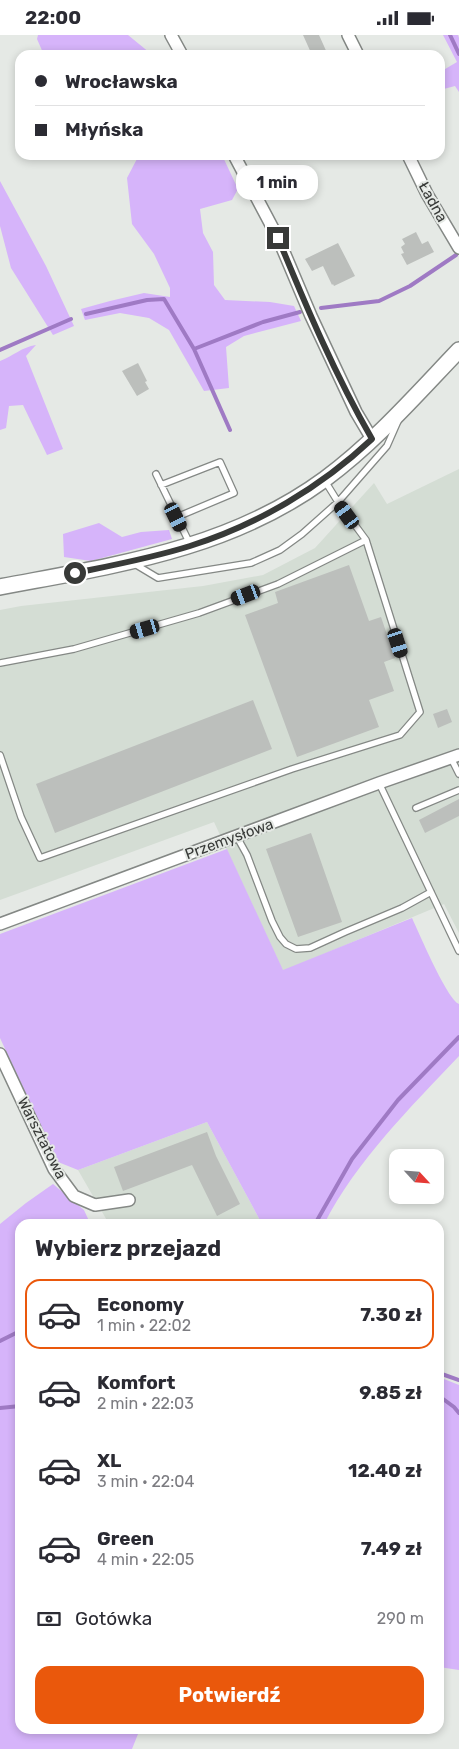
<!DOCTYPE html>
<html lang="pl">
<meta charset="utf-8">
<style>
body{margin:0;font-family:Rubik,sans-serif;background:#f7f7f7;color:#2b2b33;height:100vh;display:flex;flex-direction:column;font-size:19px;white-space:nowrap}
*{box-sizing:border-box;margin:0}
p{font-size:16px;color:#7c7c81}
.icon{flex:none;width:28px;height:28px;fill:none;stroke:currentColor;stroke-width:2;stroke-linecap:round;stroke-linejoin:round}
.map{position:relative;flex:1;overflow:hidden}
.sheet{position:absolute;left:15px;top:1184px;width:429px;height:515px;display:flex;flex-direction:column;background:#fff;border-radius:15px;box-shadow:0 2px 8px #0003}
.sheet>*{flex:none}
.guide{position:absolute;left:15px;top:15px;width:430px;height:110px;border-radius:15px;box-shadow:0 2px 8px #0003;display:grid;align-content:center;height:110px;padding:0 20px;background:#fff}
.needle{width:32px;rotate:116deg}
.tools{position:absolute;left:389px;top:1114px;display:grid;gap:10px}
.tools a{display:grid;place-items:center;width:55px;height:55px;border-radius:10px;background:#fff;box-shadow:0 2px 8px #0003;font-size:25px}
.end{position:absolute;width:22px;height:22px;margin:-11px;border:6px solid #383a38;background:#fff;box-shadow:0 0 0 2px #fff}
.from{border-radius:50%}
.bubble{position:absolute;height:35px;border-radius:15px;background:#fff;box-shadow:0 2px 8px #0003;font-size:16px;font-weight:700;line-height:35px;text-align:center}
.car{position:absolute;width:15px;height:30px;margin:-15px -8px;border-radius:6px;box-shadow:0 0 4px 1px #0007;background:linear-gradient(#222 24%,#8ab4d8 0 40%,#222 0 76%,#8ab4d8 0 86%,#222 0)}
.guide b{display:flex;align-items:center;gap:18px;height:48px;font-size:19px}
.guide b+b{border-top:1px solid #e1e1e2}
.guide i{width:12px;height:12px;background:#2b2b33}
ul{padding:0;list-style:none}
li{display:flex;align-items:center;gap:15px;height:70px;margin:0 10px 8px;padding:0 10px;border:2px solid transparent;border-radius:15px}
li div{flex:1}
li b{display:block;font-size:19px}
li em{font-style:normal;font-weight:700}
li.current{border-color:#ea580c}
li>.icon{width:45px;height:45px;stroke-width:1.5}
h2{padding:0 20px;font-size:22px;line-height:60px}
.pay{display:flex;align-items:center;gap:12px;height:55px;padding:0 20px;font-size:19px}
.pay p{margin-inline-start:auto}
.cta{display:flex;gap:10px;margin-top:auto;padding:10px 20px}
.cta a{flex:1;height:58px;border-radius:15px;background:#ea580c;color:#fff;font-size:20px;font-weight:700;line-height:58px;text-align:center}
.status{display:flex;justify-content:space-between;align-items:center;height:35px;padding:0 25px;background:#fff;direction:ltr}
.status svg{height:14px;fill:currentColor}
.map>svg:first-child{display:block}
.built{fill:#d4ddd4}
.green{fill:#d6b4fa}
.lines{fill:none;stroke-linecap:round;stroke-linejoin:round}
.stream{stroke:#9f7ac4;stroke-width:4}
.building{fill:#bcbfbc}
.lane-casing{stroke:#848885;stroke-width:8}
.street-casing{stroke:#848885;stroke-width:14}
.secondary-casing{stroke:#848885;stroke-width:18}
.lane{stroke:#fff;stroke-width:5.5}
.street{stroke:#fff;stroke-width:11}
.secondary{stroke:#fff;stroke-width:15}
.route{stroke:#383a38;stroke-width:6}
.labels{text-anchor:middle;stroke-width:4;stroke-linejoin:round;paint-order:stroke}
.street-label{font-size:15px;fill:#383a38;stroke:#e5e9e5}
</style>
<div class="status"><b>22:00</b><svg viewBox="0 0 49 12"><path d="M0 12V9h3v3zM5 12V6h3v6zM10 12V3h3v9zM15 12V0h3v12zM26 1h20v11H26zM47 4h2v5h-2z"/></svg></div>
<div class="map">
<svg width="459" height="1714" viewBox="0 0 459 1714">
<rect width="100%" height="100%" fill="#e5e9e5"/>
<path class="built" d="M 459,434 L 459,898 L 444,869 L 283,936 L 214,787 L 0,865 L 0,575 L 21,571 L 203,551 L 263,540 L 315,513 L 374,448 L 387,469 Z
M 207,1087 L 262,1189 L 109,1189 L 78,1135 Z"/>
<path class="green" d="M 38,0 L 128,0 L 150,18 L 150,20 L 44,20 L 37,4 Z
M 443,0 L 458,0 L 459,3 L 459,57 L 455,51 L 440,55 L 440,37 L 457,27 Z
M 139,120 L 222,120 L 238,154 L 232,165 L 200,174 L 203,198 L 213,217 L 214,250 L 225,265 L 270,267 L 294,271 L 301,286 L 244,301 L 226,312 L 229,353 L 204,356 L 169,295 L 149,283 L 120,278 L 85,285 L 81,274 L 110,266 L 144,258 L 170,262 L 170,253 L 154,219 L 132,189 L 127,143 Z
M 0,146 L 46,231 L 74,291 L 53,300 L 11,233 L 0,191 Z
M 36,310 L 26,321 L 63,414 L 47,420 L 23,370 L 9,371 L 6,393 L 0,395 L 0,326 C 13,321 22,312 36,310 Z
M 99,488 L 122,502 L 141,497 L 169,495 L 172,504 L 91,526 L 64,522 L 63,499 Z
M 227,814 L 283,935 L 412,883 C 419,898 447,964 459,969 L 459,1021 C 410,1073 357,1125 324,1189 L 262,1189 L 207,1087 L 78,1135 L 58,1127 L 0,1003 L 0,899 Z
M 53,1149 L 84,1175 L 89,1186 L 96,1189 L 20,1189 L 20,1694 L 140,1694 L 132,1714 L 0,1714 L 0,1189 L 26,1168 Z
M 439,1342 L 459,1350 L 459,1635 L 439,1632 Z"/>
<g class="lines">
<path class="stream" d="M 450,0 L 459,19
M 321,273 L 379,266 L 410,251 L 456,220
M 86,279 L 147,265 L 164,264 L 194,314 L 230,395
M 194,314 L 263,287 L 300,277
M 0,315 L 71,284
M 315,1189 L 352,1124 L 398,1065 L 459,1002
M 0,1306 L 20,1296
M 439,1338 L 459,1345
M 439,1361 L 454,1372 L 459,1378
M 0,1373 L 20,1371"/>
</g>
<path class="building" d="M 303,0 L 319,0 L 328,20 L 312,20 Z
M 416,197 L 422,209 L 428,206 L 434,217 L 407,230 L 401,219 L 404,218 L 401,212 L 405,209 L 402,204 Z
M 338,208 L 355,241 L 334,251 L 333,249 L 332,250 L 323,231 L 312,236 L 305,224 Z
M 138,328 L 147,346 L 145,347 L 149,354 L 137,361 L 122,336 Z
M 349,530 L 369,586 L 381,582 L 395,623 L 384,627 L 394,656 L 369,665 L 379,692 L 297,722 L 245,580 L 278,568 L 275,557 Z
M 253,665 L 272,714 L 55,798 L 36,749 Z
M 447,674 L 452,687 L 438,693 L 433,679 Z
M 459,764 L 459,781 L 425,798 L 419,785 Z
M 311,798 L 342,887 L 298,902 L 266,814 Z
M 207,1097 L 216,1121 L 240,1169 L 217,1181 L 192,1130 L 123,1156 L 114,1132 Z"/>
<g class="lines">
<g class="lane-casing">
<path id="lane" d="M 156,439 L 190,509
M 325,446 L 338,467 L 387,411 L 398,386
M 161,450 L 220,427 L 234,458 L 177,482
M 0,628 L 74,614 L 199,578 L 278,549 L 366,505 L 338,467 L 302,499 L 280,515 L 251,528 L 158,543 L 133,528
M 0,720 L 21,782 L 40,823 L 292,734 L 400,700 L 420,677 L 366,505
M 451,723 L 459,739
M 379,748 L 459,916
M 416,773 L 459,755
M 237,802 L 247,820 L 272,886 L 280,902 L 286,909 L 296,914 L 310,913 L 345,897 L 402,873 L 431,857"/>
</g>
<g class="street-casing">
<path id="street" d="M 171,0 L 182,20
M 348,0 L 358,20
M 234,120 L 278,203 L 311,281 L 356,377 L 372,404
M 408,120 L 427,159 L 459,213
M 0,889 L 379,748 L 459,720
M 0,1019 L 54,1134 L 74,1161 L 95,1170 L 129,1165"/>
</g>
<g class="secondary-casing">
<path id="secondary" d="M 0,552 C 115,530 228,515 325,444 C 375,407 416,360 459,315"/>
</g>
<use href="#lane" class="lane"/>
<use href="#street" class="street"/>
<use href="#secondary" class="secondary"/>
</g>
<g class="lines">
<path class="route" d="M 75,538 C 114,530 152,523 190,511 C 257,490 321,452 372,404 C 335,340 306,271 278,203"/>
</g>
<g class="labels">
<g class="street-label">
<text transform="translate(433 167) rotate(61)" y="5">Ładna</text>
<text transform="translate(229 804) rotate(-20)" y="5">Przemysłowa</text>
<text transform="translate(42 1103) rotate(63)" y="5">Warsztatowa</text>
</g>
</g>
</svg>
<div class="tools">
<a><svg class="needle" viewBox="-14 -14 28 28"><path d="M0-13l5 13h-10z" fill="#e53935"/><path d="M0 13l5-13h-10z" fill="#7c7c81"/></svg></a>
</div>
<i class="end from" style="left:75px;top:538px"></i>
<i class="end" style="left:278px;top:203px"></i>
<div class="bubble" style="left:236px;top:130px;width:82px">1 min</div>
<i class="car" style="left:347px;top:480px;rotate:324deg"></i>
<i class="car" style="left:176px;top:482px;rotate:154deg"></i>
<i class="car" style="left:246px;top:560px;rotate:249deg"></i>
<i class="car" style="left:145px;top:594px;rotate:254deg"></i>
<i class="car" style="left:398px;top:608px;rotate:162deg"></i>
<div class="guide">
<b><i class="from"></i>Wrocławska</b>
<b><i></i>Młyńska</b>
</div>
<section class="sheet">
<h2>Wybierz przejazd</h2>
<ul>
<li class="current"><svg class="icon" aria-label="car" viewBox="0 0 24 24"><path d="M5 17H2v-5l4-1 3-4h7l3 4 3 1v5h-3M9 17h6M6 11h13"/><circle cx="7" cy="17" r="2"/><circle cx="17" cy="17" r="2"/></svg><div><b>Economy</b><p>1 min · 22:02</p></div><em>7.30 zł</em></li>
<li><svg class="icon" aria-label="car" viewBox="0 0 24 24"><path d="M5 17H2v-5l4-1 3-4h7l3 4 3 1v5h-3M9 17h6M6 11h13"/><circle cx="7" cy="17" r="2"/><circle cx="17" cy="17" r="2"/></svg><div><b>Komfort</b><p>2 min · 22:03</p></div><em>9.85 zł</em></li>
<li><svg class="icon" aria-label="car" viewBox="0 0 24 24"><path d="M5 17H2v-5l4-1 3-4h7l3 4 3 1v5h-3M9 17h6M6 11h13"/><circle cx="7" cy="17" r="2"/><circle cx="17" cy="17" r="2"/></svg><div><b>XL</b><p>3 min · 22:04</p></div><em>12.40 zł</em></li>
<li><svg class="icon" aria-label="car" viewBox="0 0 24 24"><path d="M5 17H2v-5l4-1 3-4h7l3 4 3 1v5h-3M9 17h6M6 11h13"/><circle cx="7" cy="17" r="2"/><circle cx="17" cy="17" r="2"/></svg><div><b>Green</b><p>4 min · 22:05</p></div><em>7.49 zł</em></li>
</ul>
<div class="pay"><svg class="icon" aria-label="cash" viewBox="0 0 24 24"><path d="M3 7h18v10H3z"/><circle cx="12" cy="12" r="2"/></svg>Gotówka<p>290 m</p></div>
<div class="cta"><a>Potwierdź</a></div>
</section>
</div>
